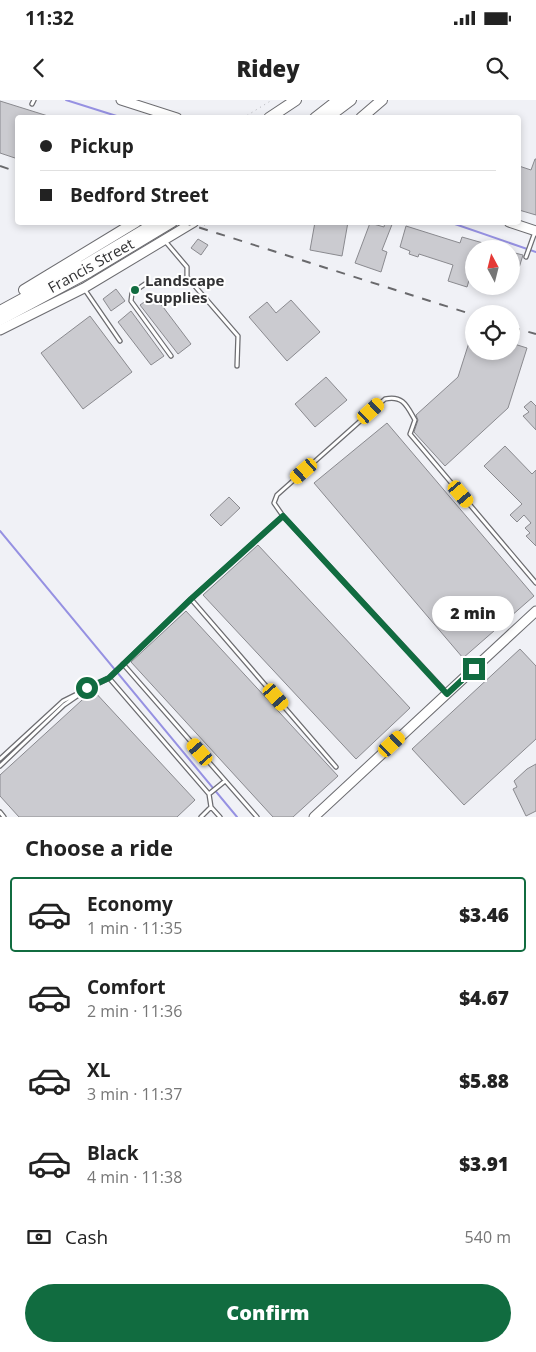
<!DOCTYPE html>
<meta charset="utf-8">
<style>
body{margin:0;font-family:"Open Sans",sans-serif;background:#f6f6f6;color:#222;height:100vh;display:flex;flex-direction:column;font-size:19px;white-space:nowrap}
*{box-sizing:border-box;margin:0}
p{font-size:16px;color:#767676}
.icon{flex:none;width:28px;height:28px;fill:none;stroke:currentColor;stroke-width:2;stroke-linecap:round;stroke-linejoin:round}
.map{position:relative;height:717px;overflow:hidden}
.sheet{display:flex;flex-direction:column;background:#fff;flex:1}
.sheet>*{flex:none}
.banner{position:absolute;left:15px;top:15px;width:506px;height:110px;border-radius:5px;box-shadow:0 2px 8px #0003;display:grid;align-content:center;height:110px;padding:0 25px;background:#fff}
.needle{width:32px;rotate:353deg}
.fabs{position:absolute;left:465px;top:140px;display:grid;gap:10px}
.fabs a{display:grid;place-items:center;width:55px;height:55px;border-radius:50%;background:#fff;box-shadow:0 2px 8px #0003;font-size:25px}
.end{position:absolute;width:22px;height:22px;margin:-11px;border:6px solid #116c40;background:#fff;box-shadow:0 0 0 2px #fff}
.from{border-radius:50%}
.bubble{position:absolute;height:35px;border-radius:18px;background:#fff;box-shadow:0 2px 8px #0003;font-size:16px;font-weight:800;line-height:35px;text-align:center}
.car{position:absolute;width:15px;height:30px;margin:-15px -8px;border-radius:6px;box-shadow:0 0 4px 1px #0007;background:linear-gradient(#f5c518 24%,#345 0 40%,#f5c518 0 76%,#345 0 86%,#f5c518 0)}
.banner b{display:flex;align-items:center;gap:18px;height:48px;font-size:19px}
.banner b+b{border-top:1px solid #e0e0e0}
.banner i{width:12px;height:12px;background:#222}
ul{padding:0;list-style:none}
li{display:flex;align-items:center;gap:15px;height:75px;margin:0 10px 8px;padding:0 15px;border:2px solid transparent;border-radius:5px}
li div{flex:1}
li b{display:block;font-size:19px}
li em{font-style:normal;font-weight:800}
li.on{border-color:#116c40}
li>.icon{width:45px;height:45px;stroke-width:1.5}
h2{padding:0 25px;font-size:22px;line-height:60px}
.pay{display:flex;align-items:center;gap:12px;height:55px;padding:0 25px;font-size:19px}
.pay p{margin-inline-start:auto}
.action{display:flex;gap:10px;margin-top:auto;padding:10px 25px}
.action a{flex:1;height:58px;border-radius:30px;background:#116c40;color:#fff;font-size:20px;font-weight:800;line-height:58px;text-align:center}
.status{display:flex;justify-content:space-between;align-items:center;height:35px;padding:0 25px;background:#fff;direction:ltr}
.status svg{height:14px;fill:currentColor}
header{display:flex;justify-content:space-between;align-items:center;height:65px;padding:0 25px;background:#fff;font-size:22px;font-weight:800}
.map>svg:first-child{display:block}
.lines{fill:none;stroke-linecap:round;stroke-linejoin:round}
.stream{stroke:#9691e2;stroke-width:2}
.building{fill:#cbcbd0;stroke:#8a8a8f}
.lane-casing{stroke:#6c6c70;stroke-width:5.5}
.secondary-casing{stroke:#6c6c70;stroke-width:11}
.highway-casing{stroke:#6c6c70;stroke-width:12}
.path{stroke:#b1b2b6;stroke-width:1;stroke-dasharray:1 4;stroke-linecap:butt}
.lane{stroke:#fff;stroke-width:3}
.secondary{stroke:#fff;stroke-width:9}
.highway{stroke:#fff;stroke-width:10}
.rail{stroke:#69696c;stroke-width:2;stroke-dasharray:9 9;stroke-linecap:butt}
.route{stroke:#116c40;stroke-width:6}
.poi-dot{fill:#116c40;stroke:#fefefe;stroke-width:2}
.labels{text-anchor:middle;stroke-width:4;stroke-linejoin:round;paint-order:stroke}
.street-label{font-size:15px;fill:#313133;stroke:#fefefe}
.poi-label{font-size:15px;font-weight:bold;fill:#313133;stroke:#fefefe;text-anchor:start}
</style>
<div class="status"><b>11:32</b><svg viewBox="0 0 49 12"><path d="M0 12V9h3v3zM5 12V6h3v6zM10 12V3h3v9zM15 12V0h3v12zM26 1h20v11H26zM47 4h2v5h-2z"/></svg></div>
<header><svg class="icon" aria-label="back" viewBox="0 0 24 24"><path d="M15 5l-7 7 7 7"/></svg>Ridey<svg class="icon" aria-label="search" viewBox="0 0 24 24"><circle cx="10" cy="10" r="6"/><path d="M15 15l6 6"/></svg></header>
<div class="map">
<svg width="536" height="717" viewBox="0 0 536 717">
<rect width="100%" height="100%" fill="#f0f1f6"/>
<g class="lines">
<path class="stream" d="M 66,0 L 123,18
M 449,122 L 536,152
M 0,431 L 237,717"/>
</g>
<path class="building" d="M 0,1 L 48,16 L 18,18 L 18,59 L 0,53 Z
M 535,59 L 536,59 L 536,115 L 519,110 L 519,66 L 531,70 Z
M 315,122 L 348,122 L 342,156 L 310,150 Z
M 385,122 L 393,122 L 382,150 L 387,152 L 381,172 L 355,163 L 370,123 L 384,127 Z
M 406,126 L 460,143 L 462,137 L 497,147 L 497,149 L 474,149 L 474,164 L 467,187 L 448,181 L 453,165 L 419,154 L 418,157 L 409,154 L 410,151 L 400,147 Z
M 198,139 L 208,145 L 201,155 L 191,148 Z
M 511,152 L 523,155 L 518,171 L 511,169 Z
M 116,189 L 125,201 L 111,211 L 103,199 Z
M 154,195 L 191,244 L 178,254 L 140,205 Z
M 291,200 L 320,232 L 287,261 L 249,217 L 267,202 L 276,213 Z
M 131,211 L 164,256 L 151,265 L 118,222 Z
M 90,216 L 132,272 L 83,309 L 41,253 Z
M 473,230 L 474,251 L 511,251 L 511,243 L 527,248 L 508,308 L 445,366 L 414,332 L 418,320 L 416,315 L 458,277 Z
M 326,277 L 347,300 L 315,327 L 295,304 Z
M 531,301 L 536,306 L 536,330 L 523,316 L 529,312 L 524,307 Z
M 387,323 L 534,496 L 463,558 L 314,383 Z
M 505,346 L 532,374 L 536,370 L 536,446 L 526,436 L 530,433 L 525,428 L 531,423 L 524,415 L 517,422 L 510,415 L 522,404 L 484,366 Z
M 229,397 L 240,408 L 221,426 L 210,415 Z
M 258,445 L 410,608 L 356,659 L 203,495 Z
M 186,511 L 338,676 L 293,717 L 273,717 L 131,562 Z
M 520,549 L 536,566 L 536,639 L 464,705 L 412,649 Z
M 93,590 L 195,700 L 177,717 L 19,717 L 0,696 L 0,675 Z
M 536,664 L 536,711 L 526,716 L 513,689 L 517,687 L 514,681 L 527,669 Z"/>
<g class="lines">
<g class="lane-casing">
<path id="lane" d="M 32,4 L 34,0
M 165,141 L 187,167 L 187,177 L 238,236 L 237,266
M 526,157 L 535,132
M 145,184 L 132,193 L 131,201 L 171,256
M 85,190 L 120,241
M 191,499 L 283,416
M 123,564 L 257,717
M 109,578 L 209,694 L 211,707 L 201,717
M 447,593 L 283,416 L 274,403 L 277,395 L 385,299 C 403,295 407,306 415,320 L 410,334 L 536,483
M 0,659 L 63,601 L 109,578 L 191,499 L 336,667
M 0,666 L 64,605 L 80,594
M 209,694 L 225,681
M 211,707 L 220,717
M 0,712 L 4,717"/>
</g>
<g class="secondary-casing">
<path id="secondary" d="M 121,0 L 177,18
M 509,122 L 536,131
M 0,230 L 84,188 L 194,122
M 314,717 L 536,511"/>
</g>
<g class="highway-casing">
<path id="highway" d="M 269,18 L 296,0
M 315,18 L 338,0
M 327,18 L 351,0
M 361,18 L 382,0
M 24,190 L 136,122
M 0,211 L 83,166 L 157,122
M 0,220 L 89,172 L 172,122"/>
</g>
<path class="path" d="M 243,18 L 272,0
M 200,128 L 210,122"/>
<use href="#lane" class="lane"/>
<use href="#secondary" class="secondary"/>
<use href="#highway" class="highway"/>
<path class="rail" d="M 0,66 L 18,72
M 182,122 L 474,215
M 511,227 L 536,234"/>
</g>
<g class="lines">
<path class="route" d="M 87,588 L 109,578 L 191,499 L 283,416 L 447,594 L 474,569"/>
</g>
<circle class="poi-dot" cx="135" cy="190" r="5"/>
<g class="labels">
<g class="street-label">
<text transform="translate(91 166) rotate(-29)" y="5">Francis Street</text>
</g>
<g class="poi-label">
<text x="145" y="186">Landscape<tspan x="145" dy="17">Supplies</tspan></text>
</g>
</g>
</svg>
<div class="fabs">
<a><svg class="needle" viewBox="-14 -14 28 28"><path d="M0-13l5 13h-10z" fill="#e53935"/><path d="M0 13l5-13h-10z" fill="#767676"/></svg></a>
<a><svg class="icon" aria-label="locate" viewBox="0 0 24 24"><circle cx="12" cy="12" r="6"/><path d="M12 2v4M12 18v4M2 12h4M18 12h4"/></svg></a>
</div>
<i class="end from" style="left:87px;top:588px"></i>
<i class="end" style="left:474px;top:569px"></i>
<div class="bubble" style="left:432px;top:496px;width:82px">2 min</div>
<i class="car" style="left:371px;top:311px;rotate:48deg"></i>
<i class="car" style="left:304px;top:371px;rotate:229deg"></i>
<i class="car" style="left:461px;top:394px;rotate:140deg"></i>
<i class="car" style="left:276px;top:597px;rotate:139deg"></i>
<i class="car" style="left:392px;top:644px;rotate:47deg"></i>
<i class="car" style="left:200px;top:652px;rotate:319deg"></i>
<div class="banner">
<b><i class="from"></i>Pickup</b>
<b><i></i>Bedford Street</b>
</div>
</div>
<section class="sheet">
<h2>Choose a ride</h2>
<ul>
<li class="on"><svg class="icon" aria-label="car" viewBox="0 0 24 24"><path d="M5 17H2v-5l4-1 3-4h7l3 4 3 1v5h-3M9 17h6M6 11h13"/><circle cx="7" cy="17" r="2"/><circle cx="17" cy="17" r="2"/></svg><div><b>Economy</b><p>1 min · 11:35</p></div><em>$3.46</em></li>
<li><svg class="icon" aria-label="car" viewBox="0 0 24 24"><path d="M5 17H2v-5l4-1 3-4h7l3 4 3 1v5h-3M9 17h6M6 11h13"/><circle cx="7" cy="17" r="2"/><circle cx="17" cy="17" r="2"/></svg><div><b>Comfort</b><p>2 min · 11:36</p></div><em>$4.67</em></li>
<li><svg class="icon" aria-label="car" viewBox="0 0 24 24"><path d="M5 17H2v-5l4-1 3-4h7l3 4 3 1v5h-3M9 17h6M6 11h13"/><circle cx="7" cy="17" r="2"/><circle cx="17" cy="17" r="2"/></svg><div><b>XL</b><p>3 min · 11:37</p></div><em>$5.88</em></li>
<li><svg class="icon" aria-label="car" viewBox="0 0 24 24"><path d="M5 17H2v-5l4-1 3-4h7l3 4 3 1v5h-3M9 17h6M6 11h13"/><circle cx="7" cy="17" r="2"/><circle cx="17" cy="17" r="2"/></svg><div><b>Black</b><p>4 min · 11:38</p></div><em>$3.91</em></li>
</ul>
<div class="pay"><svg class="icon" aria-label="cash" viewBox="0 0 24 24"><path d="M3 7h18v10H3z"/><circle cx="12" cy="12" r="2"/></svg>Cash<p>540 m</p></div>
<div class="action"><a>Confirm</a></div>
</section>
